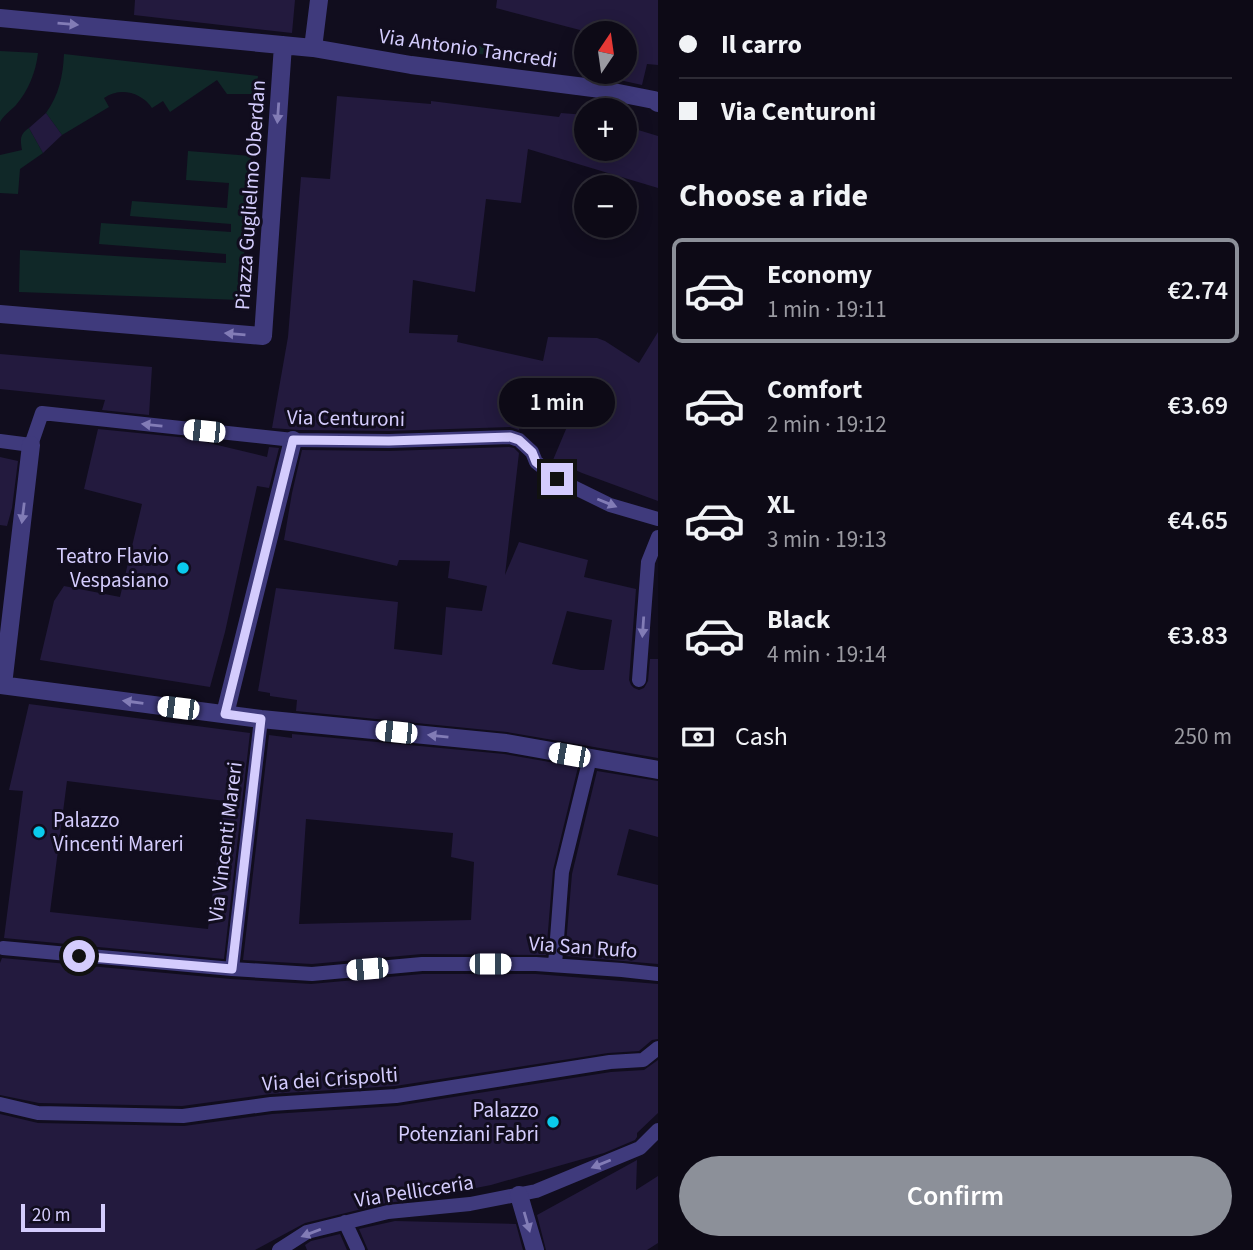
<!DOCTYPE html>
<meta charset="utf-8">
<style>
body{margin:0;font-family:"Source Sans 3",sans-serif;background:#16131f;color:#f1f3f6;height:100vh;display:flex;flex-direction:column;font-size:26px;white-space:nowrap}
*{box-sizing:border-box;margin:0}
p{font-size:23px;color:#9a9aa1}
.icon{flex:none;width:38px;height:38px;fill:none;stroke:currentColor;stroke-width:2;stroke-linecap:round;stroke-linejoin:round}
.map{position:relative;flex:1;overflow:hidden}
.side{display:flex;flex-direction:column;background:#0d0a16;width:595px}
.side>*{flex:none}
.guide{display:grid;align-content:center;height:154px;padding:0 21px;background:#0d0a16}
.needle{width:46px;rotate:13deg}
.buttons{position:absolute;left:574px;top:21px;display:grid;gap:14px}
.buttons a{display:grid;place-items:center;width:63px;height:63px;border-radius:50%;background:#0d0a16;box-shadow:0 4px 18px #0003,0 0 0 2px #2d2b35;font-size:35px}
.scale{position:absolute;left:21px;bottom:18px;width:84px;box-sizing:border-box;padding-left:7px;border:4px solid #d4ccfd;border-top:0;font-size:19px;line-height:24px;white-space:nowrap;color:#d4ccfd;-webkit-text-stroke:5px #110d1e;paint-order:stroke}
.end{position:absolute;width:32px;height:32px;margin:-16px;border:9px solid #d4ccfd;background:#111;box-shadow:0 0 0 4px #111}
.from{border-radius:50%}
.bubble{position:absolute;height:49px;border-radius:24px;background:#0d0a16;box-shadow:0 4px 18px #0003,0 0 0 2px #2d2b35;font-size:23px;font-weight:600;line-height:49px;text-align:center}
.car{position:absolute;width:21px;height:42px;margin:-21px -10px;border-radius:9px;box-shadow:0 0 5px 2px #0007;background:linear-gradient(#fff 24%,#345 0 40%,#fff 0 76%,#345 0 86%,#fff 0)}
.guide b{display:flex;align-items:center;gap:24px;height:66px;font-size:26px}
.guide b+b{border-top:2px solid #2d2b35}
.guide i{width:18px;height:18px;background:#f1f3f6}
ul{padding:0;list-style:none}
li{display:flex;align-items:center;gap:21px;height:105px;margin:0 14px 10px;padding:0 7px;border:4px solid transparent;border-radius:10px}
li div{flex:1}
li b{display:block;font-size:26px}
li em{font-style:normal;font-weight:600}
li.on{border-color:#8c9099}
li>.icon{width:63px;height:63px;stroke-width:1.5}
h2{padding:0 21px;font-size:32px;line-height:84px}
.pay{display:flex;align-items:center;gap:18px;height:77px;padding:0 21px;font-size:26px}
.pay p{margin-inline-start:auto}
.action{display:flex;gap:14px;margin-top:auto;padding:14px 21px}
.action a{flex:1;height:80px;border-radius:42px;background:#8c9099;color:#fff;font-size:28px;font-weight:600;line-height:80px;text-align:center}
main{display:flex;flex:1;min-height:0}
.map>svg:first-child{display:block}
.green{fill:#102828}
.building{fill:#231a3e;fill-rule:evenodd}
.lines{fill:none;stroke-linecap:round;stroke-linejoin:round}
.lane{stroke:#3f3a7c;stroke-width:14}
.street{stroke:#3f3a7c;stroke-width:18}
.oneway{fill:#827cb6}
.route{stroke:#d4ccfd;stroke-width:9}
.poi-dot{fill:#0acbec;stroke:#110d1e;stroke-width:2.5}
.labels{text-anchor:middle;stroke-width:6;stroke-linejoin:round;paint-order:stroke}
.street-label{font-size:21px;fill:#d4ccfd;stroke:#110d1e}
.poi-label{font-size:21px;fill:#d4ccfd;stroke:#110d1e;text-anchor:end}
</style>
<main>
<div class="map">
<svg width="658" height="1250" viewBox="0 0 658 1250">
<rect width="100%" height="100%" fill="#110d1e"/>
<path class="green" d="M 437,41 L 516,50 L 515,58 L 436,49 Z
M 0,51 L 38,53 C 36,72 28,91 16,105 C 10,111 4,115 0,122 Z
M 64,54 L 258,76 L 256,94 L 227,94 L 217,80 L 170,112 L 163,101 L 152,108 C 141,92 120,87 104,98 L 109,107 L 62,135 L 46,113 C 59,95 63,76 64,54 Z
M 29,128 L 43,153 L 20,169 L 18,194 L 0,193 L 0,155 L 22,150 C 20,139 20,134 29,128 Z
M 188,151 L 251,156 L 241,300 L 19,292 L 20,250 L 226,263 L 226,254 L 99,244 L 101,223 L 231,232 L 231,224 L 130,216 L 132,201 L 227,208 L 229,183 L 186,180 Z"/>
<path class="building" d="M 135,0 L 295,0 L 292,33 L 134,15 Z
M 497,0 L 658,0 L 658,65 L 647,64 L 642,85 L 597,75 L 597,72 L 625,72 L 625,33 L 586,33 L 586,61 L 574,58 L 580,30 L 496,8 Z
M 337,96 L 431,104 L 431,101 L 559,117 L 561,113 L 586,115 L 586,149 L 625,149 L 625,126 L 658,136 L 658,188 L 528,149 L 521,203 L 486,199 L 475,292 L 413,280 L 409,333 L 458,335 L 457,342 L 543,361 L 548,337 L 597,338 L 605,341 L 639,363 L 658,332 L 658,501 L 582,473 L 553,460 L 572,415 L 524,399 L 519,430 L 510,427 L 389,431 L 299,430 L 272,428 L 288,337 L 301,177 L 330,179 Z
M 46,113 L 62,135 L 43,153 L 29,128 Z
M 0,354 L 152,367 L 149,415 L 102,410 L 105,400 L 0,389 Z
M 98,429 L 188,438 L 267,457 L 269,447 L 279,448 L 269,488 L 257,486 L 225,632 L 210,687 L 40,660 L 54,601 L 64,586 L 120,597 L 142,504 L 84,489 Z
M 509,447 L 514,448 L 519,453 L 505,575 L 519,542 L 588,560 L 584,577 L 636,589 L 629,680 L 631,685 L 634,688 L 639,690 L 644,688 L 648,681 L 650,659 L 658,659 L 658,758 L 507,732 L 296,711 L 297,700 L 270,696 L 270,693 L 258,691 L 276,588 L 398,602 L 394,649 L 442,655 L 446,607 L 482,611 L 487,586 L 448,578 L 450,561 L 399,560 L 397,566 L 284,540 L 292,493 L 302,450 L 389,451 ZM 567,611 L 612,620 L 604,670 L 581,670 L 552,664 Z
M 0,457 L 18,461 L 12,508 L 7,526 L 0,525 Z
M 29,704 L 250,733 L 224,959 L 4,938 L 23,791 L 9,790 ZM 67,781 L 225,801 L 208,929 L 50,912 Z
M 292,734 L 504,754 L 578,767 L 553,870 L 546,955 L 422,954 L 312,964 L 243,960 L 269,735 L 292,738 ZM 306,819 L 453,833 L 451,857 L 474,862 L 471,920 L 299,924 Z
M 597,771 L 658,781 L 658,837 L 629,829 L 617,875 L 658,885 L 658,964 L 565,956 L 572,874 Z
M 2,958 L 231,979 L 311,984 L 422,974 L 536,974 L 658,984 L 658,1039 L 652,1040 L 639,1051 L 608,1053 L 395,1086 L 270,1094 L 182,1106 L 39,1103 L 0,1095 L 0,963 Z
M 658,1060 L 658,1113 L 637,1133 L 637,1137 L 635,1140 L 604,1153 L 491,1185 L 420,1199 L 386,1203 L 305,1223 L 255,1250 L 0,1250 L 0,1114 L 38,1123 L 184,1126 L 272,1114 L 397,1106 L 611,1072 L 644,1070 Z
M 637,1160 L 636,1190 L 658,1176 L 658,1243 L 647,1250 L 546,1250 L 537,1215 Z
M 395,1221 L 516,1224 L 523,1250 L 368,1250 L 359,1229 Z
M 340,1234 L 347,1250 L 307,1250 L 305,1245 L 311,1241 Z"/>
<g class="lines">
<path class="lane" d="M 0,441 L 31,445 L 42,413 L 293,440 L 389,441 L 510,437 L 519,440 L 532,452 L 536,462 L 557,479 L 610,505 L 658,519
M 639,680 L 648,562 L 658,537
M 3,948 L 232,969 L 312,974 L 422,964 L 536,964 L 622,970 L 658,974
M 555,965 L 562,872 L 590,758
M 232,969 L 261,719
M 0,1104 L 38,1113 L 183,1116 L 271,1104 L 396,1096 L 610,1062 L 643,1060 L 658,1048
M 345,1222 L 358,1250
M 279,1250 L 307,1232 L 388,1212 L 470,1204 L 536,1191 L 640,1148 L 658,1130"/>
<path class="street" d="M 0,18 L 313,48 L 411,65 L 593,88 L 654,100 L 658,103
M 313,48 L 319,0
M 0,314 L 263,336 L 283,45
M 0,685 L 261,719 L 506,743 L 658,770
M 3,685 L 31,445
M 225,714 L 293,440
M 519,1195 L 535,1250"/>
</g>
<defs><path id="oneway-solid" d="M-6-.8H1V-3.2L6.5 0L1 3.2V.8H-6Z" transform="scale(1.75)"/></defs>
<g class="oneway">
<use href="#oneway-solid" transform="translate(68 24) rotate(5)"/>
<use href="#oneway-solid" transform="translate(278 113) rotate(94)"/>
<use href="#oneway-solid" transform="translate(235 334) rotate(-175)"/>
<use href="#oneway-solid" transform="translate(152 425) rotate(-174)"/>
<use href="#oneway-solid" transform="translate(607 503) rotate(22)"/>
<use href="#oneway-solid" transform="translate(23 513) rotate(97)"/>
<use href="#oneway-solid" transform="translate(643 627) rotate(94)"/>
<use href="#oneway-solid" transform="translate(133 702) rotate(-172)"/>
<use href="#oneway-solid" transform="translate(438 736) rotate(-174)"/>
<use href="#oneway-solid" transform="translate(601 1164) rotate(158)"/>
<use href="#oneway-solid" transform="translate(527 1222) rotate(74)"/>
<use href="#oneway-solid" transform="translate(311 1233) rotate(159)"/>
</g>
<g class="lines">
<path class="route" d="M 79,956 L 232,969 L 261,719 L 225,714 L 293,440 L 389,441 L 510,437 L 519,440 L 532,452 L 536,462 L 557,479"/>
</g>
<g class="poi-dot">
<circle cx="183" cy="568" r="7"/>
<circle cx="39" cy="832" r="7"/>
<circle cx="553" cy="1122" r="7"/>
</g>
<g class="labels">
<g class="street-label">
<text transform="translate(468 48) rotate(8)" y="7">Via Antonio Tancredi</text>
<text transform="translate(250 195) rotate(-86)" y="7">Piazza Guglielmo Oberdan</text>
<text transform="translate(346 418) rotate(1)" y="7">Via Centuroni</text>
<text transform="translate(225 842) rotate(-83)" y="7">Via Vincenti Mareri</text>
<text transform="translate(583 947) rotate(4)" y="7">Via San Rufo</text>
<text transform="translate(330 1079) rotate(-4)" y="7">Via dei Crispolti</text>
<text transform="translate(414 1191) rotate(-9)" y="7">Via Pellicceria</text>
</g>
<g class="poi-label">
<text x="169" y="563">Teatro Flavio<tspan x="169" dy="24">Vespasiano</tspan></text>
<text x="53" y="827" text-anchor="start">Palazzo<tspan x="53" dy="24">Vincenti Mareri</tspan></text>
<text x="539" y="1117">Palazzo<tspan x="539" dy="24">Potenziani Fabri</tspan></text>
</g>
</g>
</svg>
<div class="buttons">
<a><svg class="needle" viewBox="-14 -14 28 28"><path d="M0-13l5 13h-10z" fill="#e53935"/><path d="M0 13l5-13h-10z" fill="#9a9aa1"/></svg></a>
<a>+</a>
<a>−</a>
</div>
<div class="scale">20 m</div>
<i class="end from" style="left:79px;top:956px"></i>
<i class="end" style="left:557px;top:479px"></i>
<div class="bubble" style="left:499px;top:378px;width:116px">1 min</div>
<i class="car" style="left:204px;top:431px;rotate:276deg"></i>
<i class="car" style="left:178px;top:708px;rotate:277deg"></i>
<i class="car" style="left:396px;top:732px;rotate:276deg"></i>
<i class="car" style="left:569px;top:755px;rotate:280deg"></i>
<i class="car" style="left:490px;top:964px;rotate:90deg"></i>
<i class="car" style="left:367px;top:969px;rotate:265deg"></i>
</div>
<section class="side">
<div class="guide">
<b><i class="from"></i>Il carro</b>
<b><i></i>Via Centuroni</b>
</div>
<h2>Choose a ride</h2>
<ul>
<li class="on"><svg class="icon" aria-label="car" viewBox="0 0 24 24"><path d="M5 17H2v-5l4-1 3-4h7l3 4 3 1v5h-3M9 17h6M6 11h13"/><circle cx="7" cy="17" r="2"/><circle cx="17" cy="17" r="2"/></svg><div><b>Economy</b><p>1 min · 19:11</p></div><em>€2.74</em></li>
<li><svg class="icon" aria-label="car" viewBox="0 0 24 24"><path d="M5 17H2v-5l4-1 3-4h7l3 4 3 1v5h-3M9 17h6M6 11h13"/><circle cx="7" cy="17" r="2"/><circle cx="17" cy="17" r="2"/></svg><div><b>Comfort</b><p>2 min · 19:12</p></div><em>€3.69</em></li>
<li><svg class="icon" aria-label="car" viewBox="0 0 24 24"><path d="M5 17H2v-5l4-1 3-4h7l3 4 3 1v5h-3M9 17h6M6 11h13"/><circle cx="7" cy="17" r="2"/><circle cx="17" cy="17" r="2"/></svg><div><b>XL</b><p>3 min · 19:13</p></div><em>€4.65</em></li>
<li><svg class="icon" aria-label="car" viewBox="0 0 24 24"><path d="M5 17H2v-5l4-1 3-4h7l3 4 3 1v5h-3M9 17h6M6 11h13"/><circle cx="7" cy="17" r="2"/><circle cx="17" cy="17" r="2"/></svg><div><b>Black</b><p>4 min · 19:14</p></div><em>€3.83</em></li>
</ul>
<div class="pay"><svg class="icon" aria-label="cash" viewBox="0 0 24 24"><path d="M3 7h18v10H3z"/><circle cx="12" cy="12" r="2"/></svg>Cash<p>250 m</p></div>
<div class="action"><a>Confirm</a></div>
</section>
</main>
